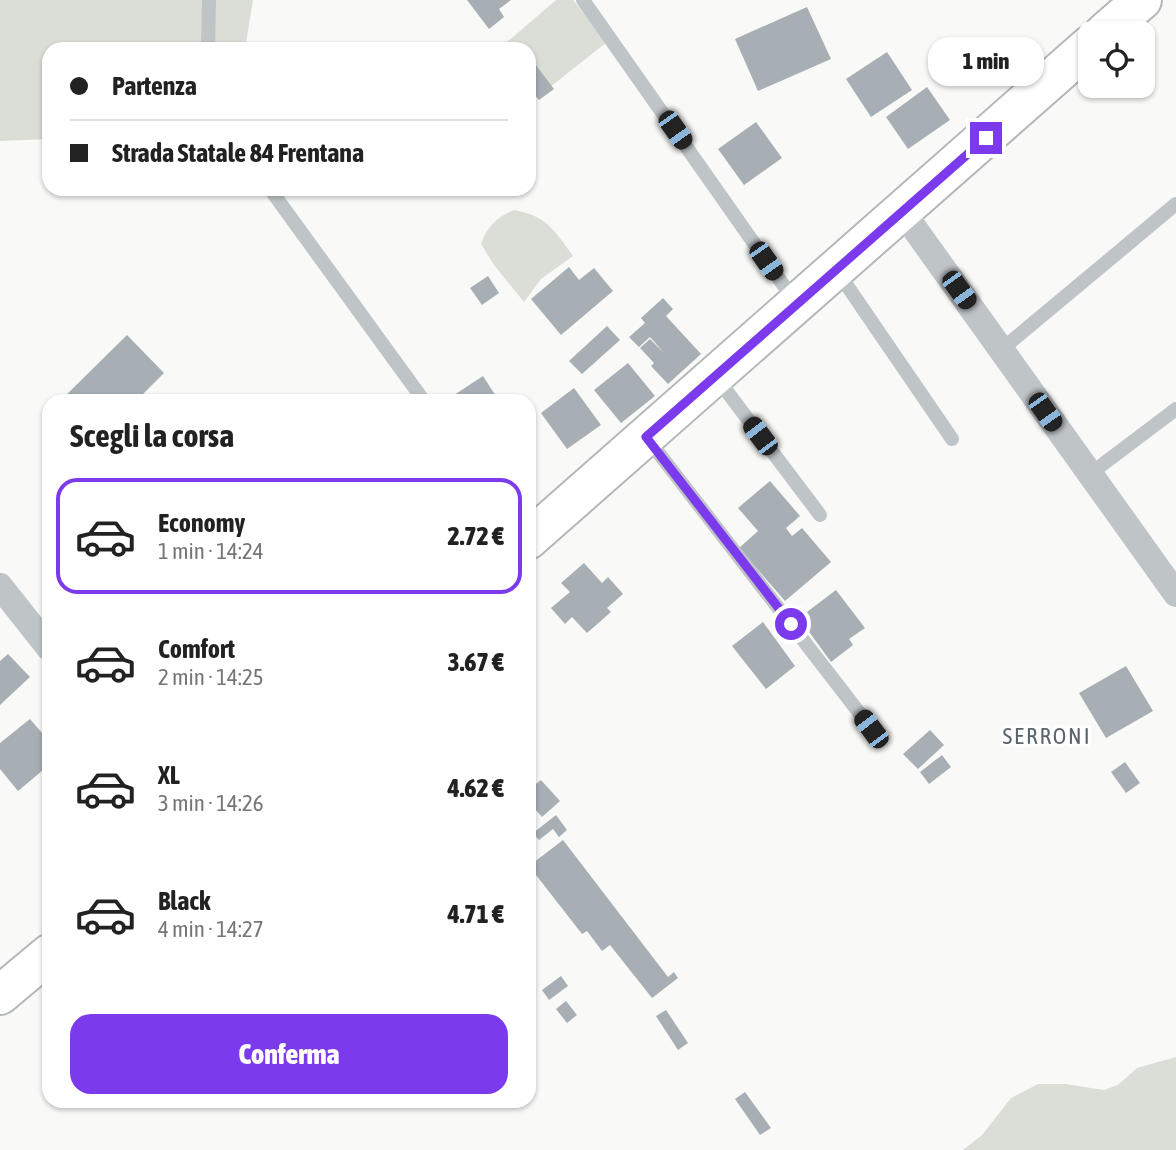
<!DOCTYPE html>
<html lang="it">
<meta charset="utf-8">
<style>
body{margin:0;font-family:"Asap Condensed",sans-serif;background:#f2f2f2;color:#222;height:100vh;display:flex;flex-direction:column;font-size:26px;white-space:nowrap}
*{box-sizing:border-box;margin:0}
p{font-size:23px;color:#767676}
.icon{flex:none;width:38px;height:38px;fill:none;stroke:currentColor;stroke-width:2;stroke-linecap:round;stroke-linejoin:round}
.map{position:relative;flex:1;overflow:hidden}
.panel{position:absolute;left:42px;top:394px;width:494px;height:714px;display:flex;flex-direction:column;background:#fff;border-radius:21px;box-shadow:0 2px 5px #0004}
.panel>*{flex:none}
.banner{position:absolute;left:42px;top:42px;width:494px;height:154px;border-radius:21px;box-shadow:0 2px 5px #0004;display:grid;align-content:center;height:154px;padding:0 28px;background:#fff}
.fabs{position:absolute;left:1078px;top:21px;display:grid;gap:14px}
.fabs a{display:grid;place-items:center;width:77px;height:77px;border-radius:14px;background:#fff;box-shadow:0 2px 5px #0004;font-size:35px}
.end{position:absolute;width:32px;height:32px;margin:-16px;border:9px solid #7c3aed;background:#fff;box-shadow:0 0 0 4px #fff}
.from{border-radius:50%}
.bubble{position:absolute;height:49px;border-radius:21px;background:#fff;box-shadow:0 2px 5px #0004;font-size:23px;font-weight:800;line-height:49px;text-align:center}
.car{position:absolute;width:21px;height:42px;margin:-21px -10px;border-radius:9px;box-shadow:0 0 5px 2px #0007;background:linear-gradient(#222 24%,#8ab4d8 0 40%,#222 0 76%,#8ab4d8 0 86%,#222 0)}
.banner b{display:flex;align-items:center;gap:24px;height:66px;font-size:26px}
.banner b+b{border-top:2px solid #e0e0e0}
.banner i{width:18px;height:18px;background:#222}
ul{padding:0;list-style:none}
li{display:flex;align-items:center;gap:21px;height:116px;margin:0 14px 10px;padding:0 14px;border:4px solid transparent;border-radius:21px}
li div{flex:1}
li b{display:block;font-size:26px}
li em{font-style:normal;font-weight:800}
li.current{border-color:#7c3aed}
li>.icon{width:63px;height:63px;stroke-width:1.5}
h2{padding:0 28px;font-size:32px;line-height:84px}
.action{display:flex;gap:14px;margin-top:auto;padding:14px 28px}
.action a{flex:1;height:80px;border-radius:21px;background:#7c3aed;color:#fff;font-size:28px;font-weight:800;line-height:80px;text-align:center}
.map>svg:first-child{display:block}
.green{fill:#daded7}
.building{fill:#a7aeb4}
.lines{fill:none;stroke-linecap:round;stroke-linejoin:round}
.primary-casing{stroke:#b3b8bb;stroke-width:42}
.lane{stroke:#bfc4c7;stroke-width:14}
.street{stroke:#bfc4c7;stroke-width:26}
.primary{stroke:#fff;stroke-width:38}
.route{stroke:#7c3aed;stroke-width:9}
.labels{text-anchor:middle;stroke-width:7;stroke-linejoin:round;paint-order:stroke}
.quarter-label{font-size:23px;letter-spacing:2px;fill:#59646b;stroke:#fff}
</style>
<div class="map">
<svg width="1176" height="1150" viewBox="0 0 1176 1150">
<rect width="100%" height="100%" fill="#f9f9f8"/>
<path class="green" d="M 0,0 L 253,0 L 245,49 L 49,49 L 49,139 L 0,141 Z
M 556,0 L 573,0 L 607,42 L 530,103 L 528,49 L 499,49 Z
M 514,210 C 547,216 554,230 573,256 L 541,279 L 524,302 L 494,265 L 481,244 C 487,227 497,217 514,210 Z
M 1176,1057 L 1176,1150 L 963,1150 L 982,1135 L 1011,1098 L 1038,1084 L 1065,1084 L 1104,1090 L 1118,1085 L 1137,1068 Z"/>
<path class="building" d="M 467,0 L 511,0 L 499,9 L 504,17 L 489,29 Z
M 807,7 L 831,59 L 758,91 L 735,39 Z
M 887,52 L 912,90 L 871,117 L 846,79 Z
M 532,60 L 554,89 L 539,100 L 528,87 L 528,62 Z
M 927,87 L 950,120 L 908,149 L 886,117 Z
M 756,122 L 782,158 L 744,185 L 718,149 Z
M 569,267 L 579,280 L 594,268 L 613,291 L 561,335 L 531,299 Z
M 488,276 L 499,293 L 482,305 L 470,288 Z
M 663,298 L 673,309 L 666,316 L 701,354 L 668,384 L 651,366 L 654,363 L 640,348 L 650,339 L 664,353 L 650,337 L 639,347 L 629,337 L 645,323 L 641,318 Z
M 607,326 L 620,340 L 582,374 L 569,361 Z
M 127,335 L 164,373 L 136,401 L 60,401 Z
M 628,363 L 655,396 L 621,423 L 594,390 Z
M 483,376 L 499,401 L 445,401 Z
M 574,388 L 601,425 L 567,449 L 541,413 Z
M 770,481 L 800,516 L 786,528 L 792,536 L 802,528 L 831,562 L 785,601 L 739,548 L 758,531 L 738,508 Z
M 584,563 L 602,583 L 608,577 L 623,594 L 607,608 L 611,612 L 587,633 L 572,617 L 565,624 L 551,608 L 570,592 L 561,583 Z
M 836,590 L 865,628 L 849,639 L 853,645 L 831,662 L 799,618 Z
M 763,622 L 795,666 L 766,689 L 732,646 Z
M 8,654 L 30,677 L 0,705 L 0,661 Z
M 1126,666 L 1153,711 L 1106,738 L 1079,693 Z
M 30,719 L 49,741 L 49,765 L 18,791 L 0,769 L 0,743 Z
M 930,730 L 944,745 L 918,769 L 903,754 Z
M 942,755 L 951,767 L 929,784 L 920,772 Z
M 1125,762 L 1140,783 L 1126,793 L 1111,772 Z
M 541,780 L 560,801 L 542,817 L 528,801 L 528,790 Z
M 556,815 L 567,830 L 559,837 L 553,829 L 539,840 L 533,833 Z
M 563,840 L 668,977 L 674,972 L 678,978 L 652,998 L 610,945 L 602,951 L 587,931 L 582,934 L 529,866 Z
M 561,976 L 568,986 L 549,1000 L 542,990 Z
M 566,1001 L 577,1015 L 567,1023 L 556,1009 Z
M 666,1010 L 688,1043 L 678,1050 L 656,1016 Z
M 745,1092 L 771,1128 L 760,1135 L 735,1099 Z"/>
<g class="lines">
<g class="primary-casing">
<path id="primary" d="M 1104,33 L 1142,0
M 528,540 L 1090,45
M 0,995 L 49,954"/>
</g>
<path class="lane" d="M 583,0 L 796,303
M 208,49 L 209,0
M 270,189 L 424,401
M 837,271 L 952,439
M 1001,350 L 1176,204
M 716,377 L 820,515
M 647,438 L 871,728
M 1090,474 L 1176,409"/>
<path class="street" d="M 902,211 L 1176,594
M 0,586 L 49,648"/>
<use href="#primary" class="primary"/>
</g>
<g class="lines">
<path class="route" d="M 791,624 L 646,437 L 986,138"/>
</g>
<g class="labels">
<g class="quarter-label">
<text x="1047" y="744">SERRONI</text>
</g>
</g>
</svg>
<div class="fabs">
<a><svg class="icon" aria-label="locate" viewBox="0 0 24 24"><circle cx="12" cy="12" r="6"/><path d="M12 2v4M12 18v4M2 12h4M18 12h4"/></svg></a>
</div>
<i class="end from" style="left:791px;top:624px"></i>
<i class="end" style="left:986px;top:138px"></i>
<div class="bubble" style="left:928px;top:37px;width:116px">1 min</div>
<i class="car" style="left:675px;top:130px;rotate:145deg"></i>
<i class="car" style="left:766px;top:261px;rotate:145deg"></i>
<i class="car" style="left:959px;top:290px;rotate:144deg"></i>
<i class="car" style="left:1045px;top:412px;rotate:145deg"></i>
<i class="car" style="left:760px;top:436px;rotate:323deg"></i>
<i class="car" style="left:871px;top:729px;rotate:323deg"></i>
<div class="banner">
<b><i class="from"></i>Partenza</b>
<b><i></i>Strada Statale 84 Frentana</b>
</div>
<section class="panel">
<h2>Scegli la corsa</h2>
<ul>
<li class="current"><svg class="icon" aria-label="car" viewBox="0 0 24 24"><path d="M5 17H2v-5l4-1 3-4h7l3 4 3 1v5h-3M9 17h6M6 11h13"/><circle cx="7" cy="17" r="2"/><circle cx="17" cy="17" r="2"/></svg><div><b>Economy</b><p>1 min · 14:24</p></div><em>2.72 €</em></li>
<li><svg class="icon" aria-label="car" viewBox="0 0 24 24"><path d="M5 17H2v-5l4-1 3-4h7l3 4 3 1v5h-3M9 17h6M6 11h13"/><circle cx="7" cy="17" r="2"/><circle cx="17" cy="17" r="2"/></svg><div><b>Comfort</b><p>2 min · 14:25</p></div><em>3.67 €</em></li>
<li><svg class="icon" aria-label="car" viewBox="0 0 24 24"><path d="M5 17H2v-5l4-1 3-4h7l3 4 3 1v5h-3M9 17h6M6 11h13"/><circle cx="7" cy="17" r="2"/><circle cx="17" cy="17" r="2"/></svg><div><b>XL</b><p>3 min · 14:26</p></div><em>4.62 €</em></li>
<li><svg class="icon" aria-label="car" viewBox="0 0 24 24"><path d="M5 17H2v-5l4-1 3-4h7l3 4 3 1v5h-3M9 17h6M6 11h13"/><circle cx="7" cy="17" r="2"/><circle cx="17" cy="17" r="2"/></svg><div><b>Black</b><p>4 min · 14:27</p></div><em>4.71 €</em></li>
</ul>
<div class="action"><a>Conferma</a></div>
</section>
</div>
